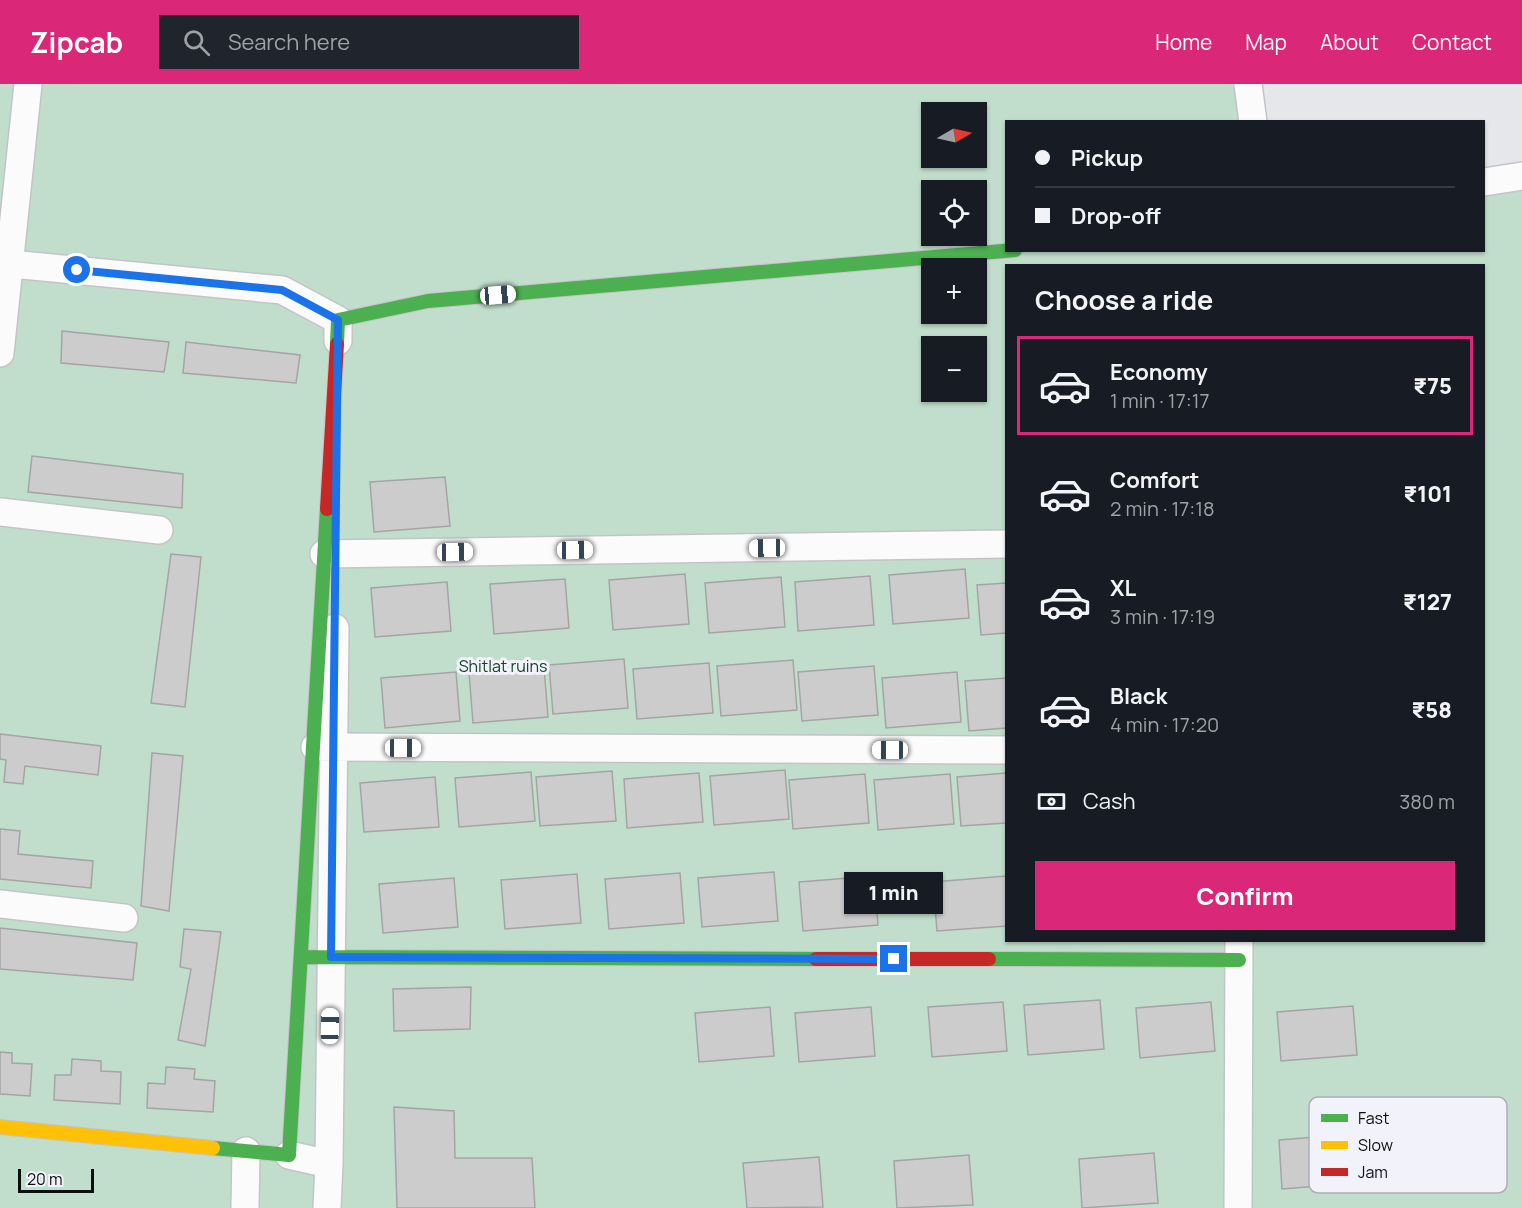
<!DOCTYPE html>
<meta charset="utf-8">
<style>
body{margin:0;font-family:Manrope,sans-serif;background:#20242c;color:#f1f3f6;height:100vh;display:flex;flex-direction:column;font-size:22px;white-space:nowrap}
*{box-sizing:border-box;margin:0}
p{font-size:20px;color:#9ea1a6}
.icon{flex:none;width:33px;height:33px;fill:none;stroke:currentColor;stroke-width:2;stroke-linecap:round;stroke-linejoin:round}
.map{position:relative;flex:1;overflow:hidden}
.panel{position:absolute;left:1005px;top:180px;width:480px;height:678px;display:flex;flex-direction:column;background:#171b24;border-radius:0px;box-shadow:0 2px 4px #0004}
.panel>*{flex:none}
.hud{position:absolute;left:1005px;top:36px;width:480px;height:132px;border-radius:0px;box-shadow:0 2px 4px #0004;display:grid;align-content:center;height:132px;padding:0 30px;background:#171b24}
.needle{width:39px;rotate:81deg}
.controls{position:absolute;left:921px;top:18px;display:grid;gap:12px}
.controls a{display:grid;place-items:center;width:66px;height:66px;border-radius:0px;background:#171b24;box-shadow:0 2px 4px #0004;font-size:30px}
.scale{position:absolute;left:18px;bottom:15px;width:76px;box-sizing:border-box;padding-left:6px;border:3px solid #0c0d0f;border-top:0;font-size:16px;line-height:21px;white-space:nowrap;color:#0c0d0f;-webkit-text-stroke:4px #f2f3fa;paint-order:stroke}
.end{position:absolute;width:27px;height:27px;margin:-14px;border:8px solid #1a73e8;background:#fff;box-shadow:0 0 0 3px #fff}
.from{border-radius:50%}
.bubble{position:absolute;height:42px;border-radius:0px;background:#171b24;box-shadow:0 2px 4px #0004;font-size:20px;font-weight:800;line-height:42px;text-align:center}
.car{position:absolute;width:18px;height:36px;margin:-18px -9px;border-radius:8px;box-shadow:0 0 4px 2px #0007;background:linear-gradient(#fff 24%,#345 0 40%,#fff 0 76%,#345 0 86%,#fff 0)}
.hud b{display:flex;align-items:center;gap:21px;height:57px;font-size:22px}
.hud b+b{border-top:2px solid #363941}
.hud i{width:15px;height:15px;background:#f1f3f6}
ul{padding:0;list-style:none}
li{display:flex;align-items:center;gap:18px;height:99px;margin:0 12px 9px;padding:0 18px;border:3px solid transparent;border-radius:0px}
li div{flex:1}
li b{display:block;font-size:22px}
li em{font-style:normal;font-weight:800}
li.active{border-color:#db2777}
li>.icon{width:54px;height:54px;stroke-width:1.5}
h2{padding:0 30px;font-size:27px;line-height:72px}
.pay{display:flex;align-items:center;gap:15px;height:66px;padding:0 30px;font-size:22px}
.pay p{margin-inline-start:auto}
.action{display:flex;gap:12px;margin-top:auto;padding:12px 30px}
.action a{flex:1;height:69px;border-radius:0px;background:#db2777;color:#fff;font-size:24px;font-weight:800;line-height:69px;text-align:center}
header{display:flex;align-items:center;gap:36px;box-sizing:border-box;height:84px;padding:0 30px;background:#db2777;color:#fff}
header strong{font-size:28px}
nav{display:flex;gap:33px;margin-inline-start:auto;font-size:21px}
.search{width:420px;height:54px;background:#20242c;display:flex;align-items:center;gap:15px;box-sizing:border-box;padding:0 21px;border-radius:0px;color:#9ea1a6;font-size:22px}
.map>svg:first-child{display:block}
.green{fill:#c1decc;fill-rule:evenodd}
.building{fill:#ccc;stroke:#a5a4a5;stroke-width:1.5}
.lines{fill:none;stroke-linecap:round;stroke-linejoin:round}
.street-casing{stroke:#c3c4c6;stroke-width:30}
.fast-casing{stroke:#c3c4c6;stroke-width:16}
.slow-casing{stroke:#c3c4c6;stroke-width:16}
.jam-casing{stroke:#c3c4c6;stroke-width:16}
.street{stroke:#fbfbfc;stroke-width:27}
.fast{stroke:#4caf50;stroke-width:14}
.slow{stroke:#ffc107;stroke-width:14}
.jam{stroke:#c62828;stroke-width:14}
.route{stroke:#1a73e8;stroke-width:8}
.labels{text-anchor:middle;stroke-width:6;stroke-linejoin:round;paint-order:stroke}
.park-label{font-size:16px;fill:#144126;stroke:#f2f3fa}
.key{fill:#f2f3fa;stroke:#adaeb4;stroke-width:1.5}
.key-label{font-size:16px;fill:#0c0d0f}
</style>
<header>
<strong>Zipcab</strong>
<div class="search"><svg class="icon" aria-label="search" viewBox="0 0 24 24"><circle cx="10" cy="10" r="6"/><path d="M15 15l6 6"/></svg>Search here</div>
<nav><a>Home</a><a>Map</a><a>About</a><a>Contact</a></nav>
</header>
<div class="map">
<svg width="1522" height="1124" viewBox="0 0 1522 1124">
<rect width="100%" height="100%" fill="#e6e7ea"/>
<path class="green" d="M 0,0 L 1248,0 L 1253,37 L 1006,38 L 1006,166 L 1484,166 L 1484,98 L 1522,92 L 1522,1124 L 0,1124 ZM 932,28 L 976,28 L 976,74 L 932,74 ZM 932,106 L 976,106 L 976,152 L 932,152 ZM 1006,182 L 1484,182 L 1484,856 L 1006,856 ZM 932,184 L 976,184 L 976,230 L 932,230 ZM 932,262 L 976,262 L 976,308 L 932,308 Z"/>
<path class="building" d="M 62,247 L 169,258 L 164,288 L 61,279 Z
M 186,258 L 300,271 L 296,299 L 183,289 Z
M 32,372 L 183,390 L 182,424 L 28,408 Z
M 445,393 L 450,442 L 374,448 L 370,398 Z
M 171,470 L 201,473 L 185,623 L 151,619 Z
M 965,485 L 969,534 L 893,540 L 889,491 Z
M 685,490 L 689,540 L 613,546 L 609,496 Z
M 870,492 L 874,541 L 798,547 L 795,498 Z
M 781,493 L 785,543 L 709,549 L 705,499 Z
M 565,495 L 569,544 L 494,550 L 490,500 Z
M 447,498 L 451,547 L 375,553 L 371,504 Z
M 1006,499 L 1006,549 L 981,551 L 977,501 Z
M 624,575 L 628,624 L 553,630 L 549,581 Z
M 793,576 L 797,626 L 721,632 L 717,582 Z
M 709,579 L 713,629 L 637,635 L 633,585 Z
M 874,582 L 878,631 L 802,637 L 798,588 Z
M 544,583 L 548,633 L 473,639 L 469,589 Z
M 456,588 L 460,637 L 385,644 L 381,594 Z
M 957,588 L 961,638 L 886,644 L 882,594 Z
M 1006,594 L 1006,644 L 969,647 L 965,597 Z
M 0,650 L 101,662 L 98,691 L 25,682 L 23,700 L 4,698 L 6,676 L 0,675 Z
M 152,669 L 183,672 L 169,827 L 141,822 Z
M 785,686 L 789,735 L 714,741 L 710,692 Z
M 612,687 L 616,737 L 540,742 L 536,693 Z
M 531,688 L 535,737 L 459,743 L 455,694 Z
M 699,689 L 703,738 L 627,744 L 624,695 Z
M 1006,689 L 1006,739 L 961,742 L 957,693 Z
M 865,690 L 869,739 L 793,745 L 789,696 Z
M 950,690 L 954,740 L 878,746 L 874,696 Z
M 435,693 L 439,743 L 364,748 L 360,699 Z
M 0,745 L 20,747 L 18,770 L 93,777 L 91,804 L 0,795 Z
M 774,788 L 778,837 L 702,843 L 698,794 Z
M 680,789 L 684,839 L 609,845 L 605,795 Z
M 577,790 L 581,839 L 505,845 L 501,796 Z
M 874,792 L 878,841 L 803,847 L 799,798 Z
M 1006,792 L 1006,842 L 937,847 L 933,798 Z
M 454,794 L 458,843 L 383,849 L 379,800 Z
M 0,844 L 137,859 L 133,896 L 0,885 Z
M 184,845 L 221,848 L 205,962 L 178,956 L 191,885 L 180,883 Z
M 471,903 L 470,945 L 394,947 L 393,905 Z
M 1100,916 L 1104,965 L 1028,971 L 1024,921 Z
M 1003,918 L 1007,967 L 932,973 L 928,923 Z
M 1211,918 L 1215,967 L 1140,974 L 1136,924 Z
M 1353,922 L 1357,971 L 1281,977 L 1277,928 Z
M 770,923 L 774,972 L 699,978 L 695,929 Z
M 871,923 L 875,972 L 799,978 L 795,929 Z
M 0,968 L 12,969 L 12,979 L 32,980 L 30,1012 L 0,1010 Z
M 72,975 L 101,977 L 101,987 L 121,988 L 120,1020 L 54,1016 L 55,991 L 71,991 Z
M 166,983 L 195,985 L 194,995 L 215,997 L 213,1028 L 147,1024 L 148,999 L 165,1000 Z
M 394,1023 L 454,1027 L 455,1074 L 532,1074 L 535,1124 L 397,1124 Z
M 1354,1050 L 1358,1099 L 1282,1105 L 1279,1056 Z
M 1154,1069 L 1158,1119 L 1082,1124 L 1079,1075 Z
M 969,1071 L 973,1121 L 897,1124 L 894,1077 Z
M 819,1073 L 823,1123 L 747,1124 L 743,1079 Z"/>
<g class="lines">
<g class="street-casing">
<path id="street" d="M 1248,0 L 1253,38
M 1484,98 L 1522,92
M 0,179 L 282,206 L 338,236 L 338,257
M 0,269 L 28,0
M 0,428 L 159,446
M 324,470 L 1006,460
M 315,663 L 1006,666
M 0,820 L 124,834
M 289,1071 L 329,1080 L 327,1124
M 329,1080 L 335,544
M 245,1124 L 246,1067
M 1238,1124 L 1239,856"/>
</g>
<g class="fast-casing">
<path id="fast" d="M 337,260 L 338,236 L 428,217 L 1015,166
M 301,873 L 816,875
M 989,875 L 1239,876
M 213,1064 L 289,1071 L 327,425"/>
</g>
<g class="slow-casing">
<path id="slow" d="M 0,1043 L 213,1064"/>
</g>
<g class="jam-casing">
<path id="jam" d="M 327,425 L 337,260
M 816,875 L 989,875"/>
</g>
<use href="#street" class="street"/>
<use href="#fast" class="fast"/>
<use href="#slow" class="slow"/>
<use href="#jam" class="jam"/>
</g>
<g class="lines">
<path class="route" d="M 77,186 L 282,206 L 338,236 L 331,873 L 894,875"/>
</g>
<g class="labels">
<g class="park-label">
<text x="503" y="588">Shitlat ruins</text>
</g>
</g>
<rect x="1309" y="1013" width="198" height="96" rx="9" class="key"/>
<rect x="1321" y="1030" width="27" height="8" fill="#4caf50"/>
<rect x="1321" y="1057" width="27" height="8" fill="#ffc107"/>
<rect x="1321" y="1084" width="27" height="8" fill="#c62828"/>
<g class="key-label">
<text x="1358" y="1040">Fast</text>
<text x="1358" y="1067">Slow</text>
<text x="1358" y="1094">Jam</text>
</g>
</svg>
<div class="controls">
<a><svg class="needle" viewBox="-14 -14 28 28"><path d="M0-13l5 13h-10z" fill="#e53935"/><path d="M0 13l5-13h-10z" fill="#9ea1a6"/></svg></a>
<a><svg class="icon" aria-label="locate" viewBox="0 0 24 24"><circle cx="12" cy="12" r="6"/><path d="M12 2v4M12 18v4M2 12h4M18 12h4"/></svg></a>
<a>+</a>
<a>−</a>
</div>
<div class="scale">20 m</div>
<i class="end from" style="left:77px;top:186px"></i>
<i class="end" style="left:894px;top:875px"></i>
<div class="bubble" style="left:844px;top:788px;width:99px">1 min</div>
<i class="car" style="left:498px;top:211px;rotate:85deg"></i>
<i class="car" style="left:767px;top:464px;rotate:269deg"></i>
<i class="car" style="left:575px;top:466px;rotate:89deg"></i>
<i class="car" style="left:455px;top:468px;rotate:89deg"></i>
<i class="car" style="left:403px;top:664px;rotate:90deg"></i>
<i class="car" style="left:890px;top:666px;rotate:270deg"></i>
<i class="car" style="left:330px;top:942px;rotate:1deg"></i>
<div class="hud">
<b><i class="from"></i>Pickup</b>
<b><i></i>Drop-off</b>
</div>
<section class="panel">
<h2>Choose a ride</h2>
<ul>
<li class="active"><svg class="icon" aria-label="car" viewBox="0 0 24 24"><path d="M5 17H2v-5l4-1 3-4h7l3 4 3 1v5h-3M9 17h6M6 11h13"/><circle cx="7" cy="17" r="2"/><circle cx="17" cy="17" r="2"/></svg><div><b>Economy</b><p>1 min · 17:17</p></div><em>₹75</em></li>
<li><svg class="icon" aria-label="car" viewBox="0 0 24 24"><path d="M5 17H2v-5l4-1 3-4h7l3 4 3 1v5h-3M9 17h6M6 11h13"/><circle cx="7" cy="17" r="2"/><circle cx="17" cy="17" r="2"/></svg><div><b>Comfort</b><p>2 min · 17:18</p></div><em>₹101</em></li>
<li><svg class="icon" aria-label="car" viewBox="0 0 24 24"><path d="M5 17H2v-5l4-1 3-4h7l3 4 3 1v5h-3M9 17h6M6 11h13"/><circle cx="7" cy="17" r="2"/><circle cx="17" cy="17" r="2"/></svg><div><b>XL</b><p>3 min · 17:19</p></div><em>₹127</em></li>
<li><svg class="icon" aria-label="car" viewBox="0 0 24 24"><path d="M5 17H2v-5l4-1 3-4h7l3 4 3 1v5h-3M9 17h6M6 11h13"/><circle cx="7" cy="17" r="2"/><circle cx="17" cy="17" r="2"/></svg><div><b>Black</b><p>4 min · 17:20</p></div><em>₹58</em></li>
</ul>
<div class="pay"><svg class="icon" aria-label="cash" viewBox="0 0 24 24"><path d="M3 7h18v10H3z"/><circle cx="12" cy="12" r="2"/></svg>Cash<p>380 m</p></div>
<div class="action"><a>Confirm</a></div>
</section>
</div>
